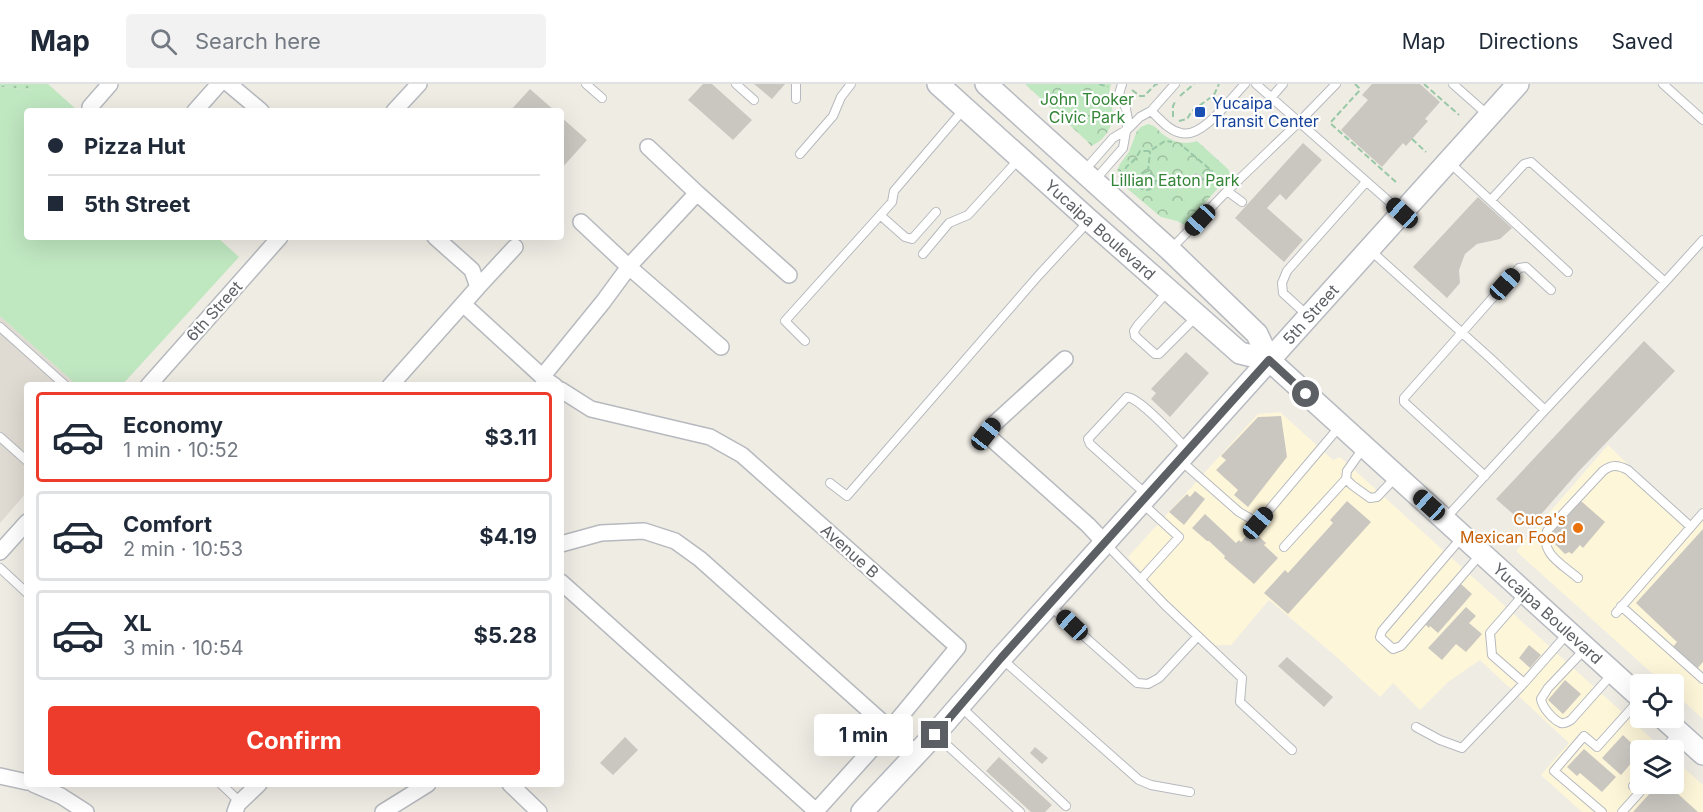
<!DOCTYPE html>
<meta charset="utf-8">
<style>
body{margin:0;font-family:Inter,sans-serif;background:#f2f2f3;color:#1f2937;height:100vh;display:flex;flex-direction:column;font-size:22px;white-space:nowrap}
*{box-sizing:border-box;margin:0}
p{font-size:20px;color:#747a83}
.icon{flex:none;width:33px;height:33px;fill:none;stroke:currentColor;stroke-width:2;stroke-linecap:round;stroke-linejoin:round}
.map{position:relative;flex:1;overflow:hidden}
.details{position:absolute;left:24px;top:298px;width:540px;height:405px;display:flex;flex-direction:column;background:#fff;border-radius:6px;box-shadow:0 6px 24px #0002}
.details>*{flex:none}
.top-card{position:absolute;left:24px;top:24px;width:540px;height:132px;border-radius:6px;box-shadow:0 6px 24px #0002;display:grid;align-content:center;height:132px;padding:0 24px;background:#fff}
.fabs{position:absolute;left:1630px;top:590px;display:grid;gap:12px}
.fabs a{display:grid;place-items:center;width:54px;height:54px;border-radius:6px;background:#fff;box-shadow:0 6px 24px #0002;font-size:30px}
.end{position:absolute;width:27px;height:27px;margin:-14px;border:8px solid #5c6065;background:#fff;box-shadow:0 0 0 3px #fff}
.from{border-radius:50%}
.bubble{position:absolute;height:42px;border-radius:6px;background:#fff;box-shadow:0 6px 24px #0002;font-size:20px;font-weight:700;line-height:42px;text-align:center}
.car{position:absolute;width:18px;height:36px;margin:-18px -9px;border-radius:8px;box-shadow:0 0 4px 2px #0007;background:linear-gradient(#222 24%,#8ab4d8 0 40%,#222 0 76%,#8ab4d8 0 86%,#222 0)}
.top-card b{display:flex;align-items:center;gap:21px;height:57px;font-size:22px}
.top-card b+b{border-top:2px solid #e0e1e3}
.top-card i{width:15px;height:15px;background:#1f2937}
ul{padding:10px 0 0;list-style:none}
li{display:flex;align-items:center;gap:18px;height:90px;margin:0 12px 9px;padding:0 12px;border:3px solid #e0e1e3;border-radius:6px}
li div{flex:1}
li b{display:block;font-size:22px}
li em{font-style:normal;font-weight:700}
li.current{border-color:#ed3c2b}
li>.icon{width:54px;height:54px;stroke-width:1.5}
.cta{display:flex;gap:12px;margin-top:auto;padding:12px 24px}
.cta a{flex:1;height:69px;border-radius:6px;background:#ed3c2b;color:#fff;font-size:24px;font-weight:700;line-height:69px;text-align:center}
header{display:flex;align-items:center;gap:36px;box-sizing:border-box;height:84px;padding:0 30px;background:#fff;border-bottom:2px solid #e0e1e3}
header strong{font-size:28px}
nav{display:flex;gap:33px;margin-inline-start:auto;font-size:21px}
.search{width:420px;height:54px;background:#f2f2f3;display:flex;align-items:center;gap:15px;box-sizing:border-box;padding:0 21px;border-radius:6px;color:#747a83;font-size:22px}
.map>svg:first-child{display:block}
.commercial{fill:#fef6d9}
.education{fill:#dfdbd2}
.grass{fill:url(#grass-dots)}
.park{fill:url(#park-crowns)}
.garden{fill:#bfe7c0}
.building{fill:#cac7c1}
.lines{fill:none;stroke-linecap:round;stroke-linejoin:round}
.lane-casing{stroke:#b6b9be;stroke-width:10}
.street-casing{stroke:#b6b9be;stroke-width:18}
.secondary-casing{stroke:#b7bac0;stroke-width:24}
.path{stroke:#98c8a6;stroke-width:2;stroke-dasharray:6 3;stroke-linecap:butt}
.lane{stroke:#fff;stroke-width:8}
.street{stroke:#fff;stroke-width:15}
.secondary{stroke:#fff;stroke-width:21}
.route{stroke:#5c6065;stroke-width:8}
.transit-dot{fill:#1a4fb4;stroke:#fff;stroke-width:2}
.food-dot{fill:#e8710a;stroke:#fff;stroke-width:2}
.labels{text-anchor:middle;stroke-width:4.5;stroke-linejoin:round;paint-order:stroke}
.park-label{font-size:16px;fill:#338537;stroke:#fff}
.transit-label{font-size:16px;fill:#164399;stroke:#fff;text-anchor:start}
.street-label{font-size:16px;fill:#5c6065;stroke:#fff}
.food-label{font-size:16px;fill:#c56008;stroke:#fff;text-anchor:end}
</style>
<header>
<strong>Map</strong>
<div class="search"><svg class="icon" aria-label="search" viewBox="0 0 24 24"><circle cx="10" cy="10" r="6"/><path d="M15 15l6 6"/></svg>Search here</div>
<nav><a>Map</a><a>Directions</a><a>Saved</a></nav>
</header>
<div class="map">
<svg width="1703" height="728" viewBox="0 0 1703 728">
<defs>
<pattern id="grass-dots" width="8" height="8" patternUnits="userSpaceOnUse" patternTransform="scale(1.5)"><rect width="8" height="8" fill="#bfe7c0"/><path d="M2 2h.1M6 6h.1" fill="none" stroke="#9ebfa0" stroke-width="1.8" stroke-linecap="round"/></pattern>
<pattern id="park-crowns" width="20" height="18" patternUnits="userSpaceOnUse" patternTransform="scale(1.5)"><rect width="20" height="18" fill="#bfe7c0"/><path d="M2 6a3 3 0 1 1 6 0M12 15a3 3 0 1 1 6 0" fill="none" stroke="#9ebfa0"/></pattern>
</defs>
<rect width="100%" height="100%" fill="#efece4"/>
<path class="commercial" d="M 1280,328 L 1333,376 L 1340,373 L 1664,666 L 1641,666 L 1641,699 L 1674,699 L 1674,675 L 1703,701 L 1703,728 L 1582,728 L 1541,691 L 1569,659 L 1480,576 L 1448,598 L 1420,626 L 1393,599 L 1380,613 L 1338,574 L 1269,516 L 1231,561 L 1215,561 L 1160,509 L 1128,473 L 1258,330 Z
M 1608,361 L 1688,439 L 1703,422 L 1703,635 L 1674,609 L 1674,600 L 1664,600 L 1516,467 Z"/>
<path class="education" d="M 0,232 L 77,301 L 27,302 L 27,408 L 0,439 Z"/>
<path class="grass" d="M 0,0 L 40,0 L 35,6 L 0,3 Z"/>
<path class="park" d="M 1025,0 L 1111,0 C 1108,9 1111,15 1112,23 C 1115,40 1106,56 1091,62 L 1088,58 Z
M 1148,40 C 1157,42 1158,47 1164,51 C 1174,59 1186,61 1197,57 L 1228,85 L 1230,89 L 1228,93 L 1185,141 L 1177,137 L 1161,133 L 1123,101 L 1122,90 L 1117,87 L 1120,80 L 1129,68 L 1137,47 L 1141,43 Z"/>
<path class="garden" d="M 40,0 L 48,0 L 78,27 L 27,27 L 27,153 L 217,153 L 239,173 L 122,301 L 77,301 L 0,232 L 0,3 L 35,6 Z"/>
<path class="building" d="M 703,0 L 712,0 L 752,36 L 733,56 L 688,16 Z
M 754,0 L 785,0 L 772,15 Z
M 1372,0 L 1420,0 L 1440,18 L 1425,35 L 1428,37 L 1406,62 L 1403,59 L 1382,83 L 1341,46 L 1368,16 L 1362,11 Z
M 530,5 L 555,27 L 510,27 Z
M 561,33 L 587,56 L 561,85 Z
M 1303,59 L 1322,76 L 1286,116 L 1280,110 L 1267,124 L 1303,156 L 1284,178 L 1235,134 Z
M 1196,89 L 1203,93 L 1203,100 L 1197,104 L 1190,100 L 1190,93 Z
M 1478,113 L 1512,144 L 1500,155 L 1477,160 L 1465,170 L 1459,186 L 1460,199 L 1447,214 L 1413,183 Z
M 1644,257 L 1675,287 L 1579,387 L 1529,444 L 1496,415 Z
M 1186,268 L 1209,289 L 1170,333 L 1151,315 L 1156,309 L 1151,305 Z
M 1281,332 L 1287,373 L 1248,423 L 1234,411 L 1238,406 L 1216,386 L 1226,376 L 1221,372 L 1258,333 Z
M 1195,407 L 1205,415 L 1184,441 L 1169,428 L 1187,410 L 1190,413 Z
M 1347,417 L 1371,438 L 1288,530 L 1264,509 L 1285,486 L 1288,489 L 1333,439 L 1330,436 Z
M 1581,417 L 1605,438 L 1583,464 L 1580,461 L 1572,470 L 1569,468 L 1565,470 L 1552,457 L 1555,454 L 1551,450 Z
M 1205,430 L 1236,459 L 1239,456 L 1241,458 L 1252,446 L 1266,459 L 1264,461 L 1278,474 L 1254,500 L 1224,474 L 1225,472 L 1209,457 L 1207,457 L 1192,444 Z
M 1703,445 L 1703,578 L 1696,586 L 1672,564 L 1677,558 L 1636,519 Z
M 1461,500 L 1472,510 L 1438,549 L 1430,542 L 1429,544 L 1425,540 Z
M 1466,523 L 1476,532 L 1469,539 L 1482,550 L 1466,568 L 1456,560 L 1442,576 L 1428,564 Z
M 1529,561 L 1541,571 L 1530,584 L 1519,574 Z
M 1287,573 L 1333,613 L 1324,623 L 1278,582 Z
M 1565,596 L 1581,610 L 1563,630 L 1548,616 Z
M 1623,651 L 1641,668 L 1621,691 L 1602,674 Z
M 625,653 L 638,666 L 613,691 L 600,679 Z
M 1035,663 L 1048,674 L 1042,680 L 1030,669 Z
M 1584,665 L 1616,693 L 1602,708 L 1580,689 L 1577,692 L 1567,683 Z
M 999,673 L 1052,721 L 1045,728 L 1031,728 L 986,687 Z
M 1659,699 L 1666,699 L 1698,728 L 1633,728 Z"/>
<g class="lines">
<g class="lane-casing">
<path id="lane" d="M 586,0 L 602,14
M 736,0 L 754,16
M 796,0 L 796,15
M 1256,0 L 1401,128
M 1453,0 L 1488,31
M 1663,0 L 1703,36
M 1271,14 L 1283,0
M 1151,27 C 1160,35 1169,47 1181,49 C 1202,55 1231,14 1245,0
M 800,70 L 833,32 L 841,13 L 851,0
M 1450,79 L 1568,188
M 1084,87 L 1113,54 L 1128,45 L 1140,33 L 1151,27 L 1175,0
M 1095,96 L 1123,64 L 1128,36 L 1126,25 L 1119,10 L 1122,0
M 1227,107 L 1299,38 L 1336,0
M 1491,116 L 1524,80 L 1531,78 L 1665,198
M 880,131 L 905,153 L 912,155 L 936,128
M 1171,165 L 1227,107 L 1242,118
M 1370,166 L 1490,274 L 1545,326 L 1446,434
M 923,170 L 949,139 L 968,131 L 1019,75
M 1168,207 L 1138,241 L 1134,247 L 1135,252 L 1155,270 L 1159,270 L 1196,233
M 1307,231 L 1283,209 L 1282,199 L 1287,187 L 1366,98
M 0,243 L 66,302
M 805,257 L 785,237 L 892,118 L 894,107 L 964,25
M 1545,326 L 1665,198 L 1703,156
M 0,353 L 27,377
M 1364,363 L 1347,387 L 1346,395 L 1352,401 L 1370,414 L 1377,413 L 1396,393
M 1180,376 L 1239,428 L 1258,439 L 1340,342
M 1485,392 L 1404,318 L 1404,314 L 1519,184 L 1526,183 L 1551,206
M 830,399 L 847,412 L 1038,192 L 1087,139
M 1147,411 L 1090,360 L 1088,355 L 1127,313 C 1140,314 1175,353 1186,364
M 1462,453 L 1382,547 L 1380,553 L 1393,565 L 1401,562 L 1480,471
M 1106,460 L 1165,521 L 1242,594 L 1240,618 L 1292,666
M 1284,463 L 1346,395
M 0,484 L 27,509
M 1578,494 C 1562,480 1540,470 1547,447 L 1603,387 C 1612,380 1618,381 1628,386 L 1691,443
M 1141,495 L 1179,453 L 1143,420
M 1524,510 L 1490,549 L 1492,571 L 1524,599
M 1050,522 L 1137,599 L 1148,600 L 1159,594 L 1198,552
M 1621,522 L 1703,595
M 1616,529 L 1703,429
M 1585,565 L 1548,604 L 1541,615 C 1542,623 1553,636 1561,639 C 1566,640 1567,638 1571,636 L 1613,589
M 1002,575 L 1139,696 L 1151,701 L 1190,708
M 960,622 L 1066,722
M 1416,643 L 1440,656 L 1462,664 L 1524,599 L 1568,549
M 936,651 L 1020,728
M 1663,666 L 1678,649
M 221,700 L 240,718
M 1602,728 L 1554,687 L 1584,652 L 1597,663 L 1640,615
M 1622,728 L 1640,708 L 1633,702 L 1641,692"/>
</g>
<g class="street-casing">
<path id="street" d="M 229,0 L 261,27
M 90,23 L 110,0
M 195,27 L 219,0
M 394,27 L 419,0
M 697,109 L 789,191
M 581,138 L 629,183 L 721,263
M 435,153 L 472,186 L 478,203 L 463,220
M 478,203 L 515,163
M 1065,275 L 995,339 L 986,350 L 1088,441 L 1105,459
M 542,293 L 603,218 L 631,180 L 697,109 L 648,63
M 148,302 L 280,153
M 390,302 L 463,220 L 546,296 L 555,302
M 561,306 L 591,325 L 710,353 L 742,371 L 958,563 L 890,645 L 816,727 L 561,498
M 561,460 L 601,449 L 644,447 L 675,457 L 700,475 L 890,645 L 916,670
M 0,468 L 27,438
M 0,692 L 27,698
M 33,700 L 61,712 L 86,728
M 510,700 L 539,728
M 235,728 L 238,720 L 259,700
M 383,728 L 428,700"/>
</g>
<g class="secondary-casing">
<g id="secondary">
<path id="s1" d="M 938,0 L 1089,136 L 1240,269 L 1269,276"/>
<path id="s2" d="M 986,0 L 1170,166 L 1257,250 L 1269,276 L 1641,614"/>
<path d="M 1662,633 L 1703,670"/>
<path id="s3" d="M 862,728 L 935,650 L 1001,574 L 1518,0"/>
</g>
</g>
<path class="path" d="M 1099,0 L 1108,3
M 1355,0 L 1359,4 L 1360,6 L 1330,39 L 1398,100
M 1424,0 L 1459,31
M 1132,6 L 1140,12 L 1144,12 L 1156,0 L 1160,1
M 1180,12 L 1194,0
M 1173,33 L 1173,22 L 1175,18
M 1179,37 L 1187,35 L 1192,27 L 1214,11 L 1219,0
M 1412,55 L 1426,68
M1137 97a9 9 0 1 1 18 0a9 9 0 1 1-18 0Z
M 1148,88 L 1150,67
M 1118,92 L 1137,97
M 1127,94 C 1123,80 1127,84 1135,75 C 1137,72 1139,69 1140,67 L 1150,67 L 1165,57 L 1172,58
M 1156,97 L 1200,96 L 1204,95 L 1212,87 L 1180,60"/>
<use href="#lane" class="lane"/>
<use href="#street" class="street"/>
<use href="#secondary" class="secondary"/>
</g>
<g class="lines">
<path class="route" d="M 935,651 L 1001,574 L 1269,276 L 1306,310"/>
</g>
<rect class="transit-dot" x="1194" y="22" width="12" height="12" rx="3"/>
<circle class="food-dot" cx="1578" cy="444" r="6"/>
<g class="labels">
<g class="park-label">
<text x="1087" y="21">John Tooker<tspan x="1087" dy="18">Civic Park</tspan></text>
<text x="1175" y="102">Lillian Eaton Park</text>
</g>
<g class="transit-label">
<text x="1212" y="25">Yucaipa<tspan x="1212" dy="18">Transit Center</tspan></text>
</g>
<g class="street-label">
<text dy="6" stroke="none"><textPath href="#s1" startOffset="218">Yucaipa Boulevard</textPath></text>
<text transform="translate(214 227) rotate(-48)" y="6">6th Street</text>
<text dy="6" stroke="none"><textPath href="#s3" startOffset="670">5th Street</textPath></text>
<text transform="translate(850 467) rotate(42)" y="6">Avenue B</text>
<text dy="6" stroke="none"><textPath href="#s2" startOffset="774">Yucaipa Boulevard</textPath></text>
</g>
<g class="food-label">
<text x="1566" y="441">Cuca's<tspan x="1566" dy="18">Mexican Food</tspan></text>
</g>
</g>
</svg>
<div class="fabs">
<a><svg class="icon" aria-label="locate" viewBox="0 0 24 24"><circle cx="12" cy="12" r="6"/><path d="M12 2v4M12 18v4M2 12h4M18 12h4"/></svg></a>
<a><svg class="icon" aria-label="layers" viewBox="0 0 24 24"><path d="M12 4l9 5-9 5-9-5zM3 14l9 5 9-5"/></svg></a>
</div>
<i class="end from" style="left:1306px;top:310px"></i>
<i class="end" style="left:935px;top:651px"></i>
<div class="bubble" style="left:814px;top:630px;width:99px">1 min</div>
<i class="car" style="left:1402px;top:129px;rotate:312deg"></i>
<i class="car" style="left:1200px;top:136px;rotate:223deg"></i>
<i class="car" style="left:1505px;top:200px;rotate:42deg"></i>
<i class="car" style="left:986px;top:350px;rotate:38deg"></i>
<i class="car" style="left:1429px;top:421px;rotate:312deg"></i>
<i class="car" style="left:1258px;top:439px;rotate:40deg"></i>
<i class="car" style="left:1072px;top:541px;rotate:313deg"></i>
<div class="top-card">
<b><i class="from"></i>Pizza Hut</b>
<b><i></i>5th Street</b>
</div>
<section class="details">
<ul>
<li class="current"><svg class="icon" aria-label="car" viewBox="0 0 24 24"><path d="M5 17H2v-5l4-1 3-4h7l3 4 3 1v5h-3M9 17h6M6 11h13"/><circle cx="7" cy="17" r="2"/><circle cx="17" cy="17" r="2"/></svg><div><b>Economy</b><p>1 min · 10:52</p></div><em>$3.11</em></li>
<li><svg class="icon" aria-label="car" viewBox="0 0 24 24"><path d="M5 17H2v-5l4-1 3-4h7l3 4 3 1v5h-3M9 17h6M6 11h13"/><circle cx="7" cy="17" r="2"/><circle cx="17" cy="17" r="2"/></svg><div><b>Comfort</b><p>2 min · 10:53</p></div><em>$4.19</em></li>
<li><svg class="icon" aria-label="car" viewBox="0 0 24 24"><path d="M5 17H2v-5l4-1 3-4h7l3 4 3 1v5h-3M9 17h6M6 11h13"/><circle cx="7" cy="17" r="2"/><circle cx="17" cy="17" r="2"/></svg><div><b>XL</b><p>3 min · 10:54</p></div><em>$5.28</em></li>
</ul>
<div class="cta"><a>Confirm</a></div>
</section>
</div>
